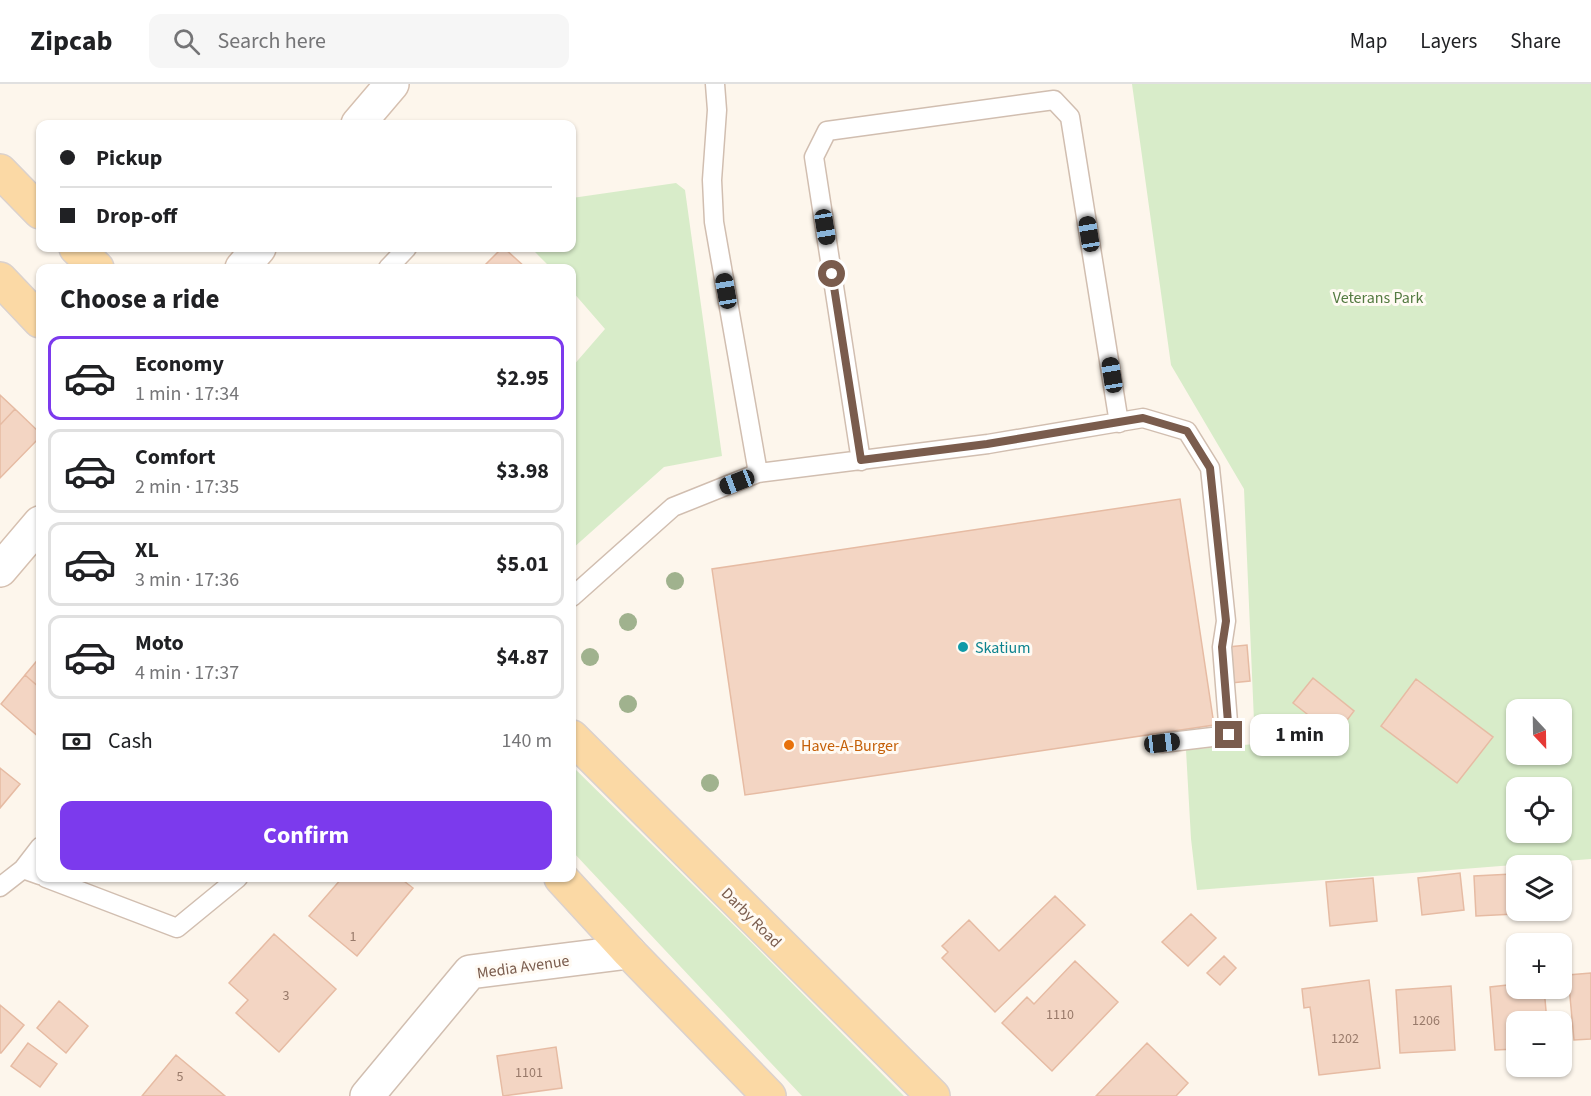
<!DOCTYPE html>
<meta charset="utf-8">
<style>
body{margin:0;font-family:"Source Sans 3",sans-serif;background:#f6f6f6;color:#202124;height:100vh;display:flex;flex-direction:column;font-size:22px;white-space:nowrap}
*{box-sizing:border-box;margin:0}
p{font-size:20px;color:#757577}
.icon{flex:none;width:33px;height:33px;fill:none;stroke:currentColor;stroke-width:2;stroke-linecap:round;stroke-linejoin:round}
.map{position:relative;flex:1;overflow:hidden}
.drawer{position:absolute;left:36px;top:180px;width:540px;height:618px;display:flex;flex-direction:column;background:#fff;border-radius:12px;box-shadow:0 2px 4px #0004}
.drawer>*{flex:none}
.hud{position:absolute;left:36px;top:36px;width:540px;height:132px;border-radius:12px;box-shadow:0 2px 4px #0004;display:grid;align-content:center;height:132px;padding:0 24px;background:#fff}
.needle{width:39px;rotate:158deg}
.buttons{position:absolute;left:1506px;top:615px;display:grid;gap:12px}
.buttons a{display:grid;place-items:center;width:66px;height:66px;border-radius:12px;background:#fff;box-shadow:0 2px 4px #0004;font-size:30px}
.end{position:absolute;width:27px;height:27px;margin:-14px;border:8px solid #7a5c4d;background:#fff;box-shadow:0 0 0 3px #fff}
.from{border-radius:50%}
.bubble{position:absolute;height:42px;border-radius:12px;background:#fff;box-shadow:0 2px 4px #0004;font-size:20px;font-weight:700;line-height:42px;text-align:center}
.car{position:absolute;width:18px;height:36px;margin:-18px -9px;border-radius:8px;box-shadow:0 0 4px 2px #0007;background:linear-gradient(#222 24%,#8ab4d8 0 40%,#222 0 76%,#8ab4d8 0 86%,#222 0)}
.hud b{display:flex;align-items:center;gap:21px;height:57px;font-size:22px}
.hud b+b{border-top:2px solid #e0e0e0}
.hud i{width:15px;height:15px;background:#202124}
ul{padding:0;list-style:none}
li{display:flex;align-items:center;gap:18px;height:84px;margin:0 12px 9px;padding:0 12px;border:3px solid #e0e0e0;border-radius:12px}
li div{flex:1}
li b{display:block;font-size:22px}
li em{font-style:normal;font-weight:700}
li.on{border-color:#7c3aed}
li>.icon{width:54px;height:54px;stroke-width:1.5}
h2{padding:0 24px;font-size:27px;line-height:72px}
.pay{display:flex;align-items:center;gap:15px;height:66px;padding:0 24px;font-size:22px}
.pay p{margin-inline-start:auto}
.action{display:flex;gap:12px;margin-top:auto;padding:12px 24px}
.action a{flex:1;height:69px;border-radius:12px;background:#7c3aed;color:#fff;font-size:24px;font-weight:700;line-height:69px;text-align:center}
header{display:flex;align-items:center;gap:36px;box-sizing:border-box;height:84px;padding:0 30px;background:#fff;border-bottom:2px solid #e0e0e0}
header strong{font-size:28px}
nav{display:flex;gap:33px;margin-inline-start:auto;font-size:21px}
.search{width:420px;height:54px;background:#f6f6f6;display:flex;align-items:center;gap:15px;box-sizing:border-box;padding:0 21px;border-radius:12px;color:#757577;font-size:22px}
.map>svg:first-child{display:block}
.green{fill:#d8ecc9;fill-rule:evenodd}
.building{fill:#f3d5c3;stroke:#e6bba3;stroke-width:1.5}
.lines{fill:none;stroke-linecap:round;stroke-linejoin:round}
.lane-casing{stroke:#d1beb0;stroke-width:21}
.street-casing{stroke:#d1beb0;stroke-width:36}
.secondary-casing{stroke:#d6c0b0;stroke-width:36}
.primary-casing{stroke:#dad1cd;stroke-width:36}
.lane{stroke:#fff;stroke-width:18}
.street{stroke:#fff;stroke-width:33}
.secondary{stroke:#fff;stroke-width:33}
.primary{stroke:#fbd9a5;stroke-width:33}
.tree{fill:#a0b28e}
.route{stroke:#7a5c4d;stroke-width:8}
.culture-dot{fill:#0f9aa8;stroke:#fffaf3;stroke-width:2}
.food-dot{fill:#e8710a;stroke:#fffaf3;stroke-width:2}
.labels{text-anchor:middle;stroke-width:6;stroke-linejoin:round;paint-order:stroke}
.number-label{font-size:14px;fill:#987a6a}
.park-label{font-size:16px;fill:#537a41;stroke:#fffaf3}
.culture-label{font-size:16px;fill:#0d838f;stroke:#fffaf3;text-anchor:start}
.food-label{font-size:16px;fill:#c56008;stroke:#fffaf3;text-anchor:start}
.street-label{font-size:16px;fill:#7a5c4d;stroke:#fffaf3}
</style>
<header>
<strong>Zipcab</strong>
<div class="search"><svg class="icon" aria-label="search" viewBox="0 0 24 24"><circle cx="10" cy="10" r="6"/><path d="M15 15l6 6"/></svg>Search here</div>
<nav><a>Map</a><a>Layers</a><a>Share</a></nav>
</header>
<div class="map">
<svg width="1591" height="1012" viewBox="0 0 1591 1012">
<rect width="100%" height="100%" fill="#fdf6ec"/>
<path class="green" d="M 1132,0 L 1591,0 L 1591,775 L 1197,806 L 1191,755 L 1186,666 L 1255,660 L 1244,405 L 1171,281 ZM 1516,626 L 1562,626 L 1562,670 L 1516,670 ZM 1516,704 L 1562,704 L 1562,748 L 1516,748 Z
M 676,99 L 685,106 L 722,372 L 664,383 L 572,465 L 572,283 L 605,245 L 572,207 L 572,184 L 551,184 L 531,164 L 572,164 L 572,114 Z
M 572,682 L 753,860 L 904,1012 L 802,1012 L 572,767 Z"/>
<path class="building" d="M 502,164 L 504,164 L 526,184 L 482,184 Z
M 0,311 L 15,325 L 0,341 Z
M 15,325 L 40,349 L 40,353 L 0,394 L 0,341 Z
M 1180,415 L 1214,641 L 745,711 L 712,485 Z
M 1247,561 L 1250,597 L 1231,599 L 1228,563 Z
M 40,573 L 40,604 L 25,591 Z
M 25,591 L 40,604 L 40,654 L 1,620 Z
M 1313,594 L 1354,627 L 1335,652 L 1293,619 Z
M 1416,595 L 1493,653 L 1457,699 L 1381,642 Z
M 0,684 L 20,700 L 0,724 Z
M 1460,789 L 1464,826 L 1422,831 L 1418,794 Z
M 1512,790 L 1515,830 L 1476,832 L 1474,792 Z
M 342,794 L 400,794 L 413,804 L 357,872 L 309,832 Z
M 1373,794 L 1377,837 L 1330,842 L 1326,798 Z
M 1055,812 L 1085,841 L 995,928 L 942,874 L 948,868 L 942,862 L 969,836 L 999,867 Z
M 1191,830 L 1216,854 L 1188,882 L 1162,858 Z
M 274,850 L 336,905 L 279,968 L 236,929 L 248,916 L 229,899 Z
M 1224,872 L 1236,884 L 1220,901 L 1207,889 Z
M 1075,877 L 1118,918 L 1052,987 L 1002,939 L 1027,913 L 1034,920 Z
M 1591,889 L 1591,955 L 1574,956 L 1568,891 Z
M 1369,896 L 1380,984 L 1319,991 L 1310,923 L 1304,924 L 1302,905 Z
M 1516,900 L 1516,904 L 1544,904 L 1547,938 L 1516,938 L 1516,965 L 1495,966 L 1490,903 Z
M 1451,902 L 1455,966 L 1400,969 L 1396,906 Z
M 59,917 L 88,942 L 66,969 L 37,944 Z
M 0,921 L 24,941 L 1,969 L 0,969 Z
M 28,959 L 57,980 L 40,1003 L 11,982 Z
M 1147,959 L 1188,999 L 1176,1012 L 1096,1012 Z
M 556,963 L 562,1004 L 503,1012 L 497,972 Z
M 176,971 L 225,1012 L 142,1012 Z"/>
<g class="lines">
<g class="lane-casing">
<path id="lane" d="M 715,0 L 717,26 L 712,96 L 714,138 L 758,389
M 388,184 L 407,164
M 861,377 L 814,73 L 827,47 L 1054,16 L 1070,33 L 1119,339
M 572,513 L 673,423 L 758,389 L 988,360 L 1143,334 L 1187,347 L 1210,384 L 1226,537 L 1222,563 L 1229,651 L 1162,659
M 40,763 L 23,785 L 40,791
M 46,794 L 177,844 L 238,794
M 0,803 L 23,785"/>
</g>
<g class="street-casing">
<path id="street" d="M 367,1012 L 470,888 L 629,868"/>
</g>
<g class="secondary-casing">
<path id="secondary" d="M 358,40 L 392,0
M 242,184 L 259,164
M 0,486 L 40,439"/>
</g>
<g class="primary-casing">
<path id="primary" d="M 0,87 L 40,128
M 76,164 L 97,184
M 0,195 L 40,237
M 572,653 L 933,1012
M 561,794 L 629,868 L 769,1012"/>
</g>
<use href="#lane" class="lane"/>
<use href="#street" class="street"/>
<use href="#secondary" class="secondary"/>
<use href="#primary" class="primary"/>
</g>
<g class="tree">
<circle cx="675" cy="497" r="9"/>
<circle cx="628" cy="538" r="9"/>
<circle cx="590" cy="573" r="9"/>
<circle cx="628" cy="620" r="9"/>
<circle cx="710" cy="699" r="9"/>
</g>
<g class="lines">
<path class="route" d="M 832,190 L 861,376 L 987,360 L 1143,334 L 1187,347 L 1210,384 L 1226,537 L 1222,563 L 1229,651"/>
</g>
<circle class="culture-dot" cx="963" cy="563" r="6"/>
<circle class="food-dot" cx="789" cy="661" r="6"/>
<g class="labels">
<g class="number-label">
<text x="353" y="857">1</text>
<text x="286" y="916">3</text>
<text x="1060" y="935">1110</text>
<text x="1426" y="941">1206</text>
<text x="1345" y="959">1202</text>
<text x="529" y="993">1101</text>
<text x="180" y="997">5</text>
</g>
<g class="park-label">
<text x="1378" y="219">Veterans Park</text>
</g>
<g class="culture-label">
<text x="975" y="569">Skatium</text>
</g>
<g class="food-label">
<text x="801" y="667">Have-A-Burger</text>
</g>
<g class="street-label">
<text transform="translate(752 833) rotate(45)" y="6">Darby Road</text>
<text transform="translate(523 882) rotate(-8)" y="6">Media Avenue</text>
</g>
</g>
</svg>
<div class="buttons">
<a><svg class="needle" viewBox="-14 -14 28 28"><path d="M0-13l5 13h-10z" fill="#e53935"/><path d="M0 13l5-13h-10z" fill="#757577"/></svg></a>
<a><svg class="icon" aria-label="locate" viewBox="0 0 24 24"><circle cx="12" cy="12" r="6"/><path d="M12 2v4M12 18v4M2 12h4M18 12h4"/></svg></a>
<a><svg class="icon" aria-label="layers" viewBox="0 0 24 24"><path d="M12 4l9 5-9 5-9-5zM3 14l9 5 9-5"/></svg></a>
<a>+</a>
<a>−</a>
</div>
<i class="end from" style="left:832px;top:190px"></i>
<i class="end" style="left:1229px;top:651px"></i>
<div class="bubble" style="left:1250px;top:630px;width:99px">1 min</div>
<i class="car" style="left:825px;top:143px;rotate:171deg"></i>
<i class="car" style="left:1089px;top:150px;rotate:351deg"></i>
<i class="car" style="left:726px;top:207px;rotate:350deg"></i>
<i class="car" style="left:1112px;top:291px;rotate:351deg"></i>
<i class="car" style="left:737px;top:398px;rotate:249deg"></i>
<i class="car" style="left:1162px;top:659px;rotate:83deg"></i>
<div class="hud">
<b><i class="from"></i>Pickup</b>
<b><i></i>Drop-off</b>
</div>
<section class="drawer">
<h2>Choose a ride</h2>
<ul>
<li class="on"><svg class="icon" aria-label="car" viewBox="0 0 24 24"><path d="M5 17H2v-5l4-1 3-4h7l3 4 3 1v5h-3M9 17h6M6 11h13"/><circle cx="7" cy="17" r="2"/><circle cx="17" cy="17" r="2"/></svg><div><b>Economy</b><p>1 min · 17:34</p></div><em>$2.95</em></li>
<li><svg class="icon" aria-label="car" viewBox="0 0 24 24"><path d="M5 17H2v-5l4-1 3-4h7l3 4 3 1v5h-3M9 17h6M6 11h13"/><circle cx="7" cy="17" r="2"/><circle cx="17" cy="17" r="2"/></svg><div><b>Comfort</b><p>2 min · 17:35</p></div><em>$3.98</em></li>
<li><svg class="icon" aria-label="car" viewBox="0 0 24 24"><path d="M5 17H2v-5l4-1 3-4h7l3 4 3 1v5h-3M9 17h6M6 11h13"/><circle cx="7" cy="17" r="2"/><circle cx="17" cy="17" r="2"/></svg><div><b>XL</b><p>3 min · 17:36</p></div><em>$5.01</em></li>
<li><svg class="icon" aria-label="car" viewBox="0 0 24 24"><path d="M5 17H2v-5l4-1 3-4h7l3 4 3 1v5h-3M9 17h6M6 11h13"/><circle cx="7" cy="17" r="2"/><circle cx="17" cy="17" r="2"/></svg><div><b>Moto</b><p>4 min · 17:37</p></div><em>$4.87</em></li>
</ul>
<div class="pay"><svg class="icon" aria-label="cash" viewBox="0 0 24 24"><path d="M3 7h18v10H3z"/><circle cx="12" cy="12" r="2"/></svg>Cash<p>140 m</p></div>
<div class="action"><a>Confirm</a></div>
</section>
</div>
